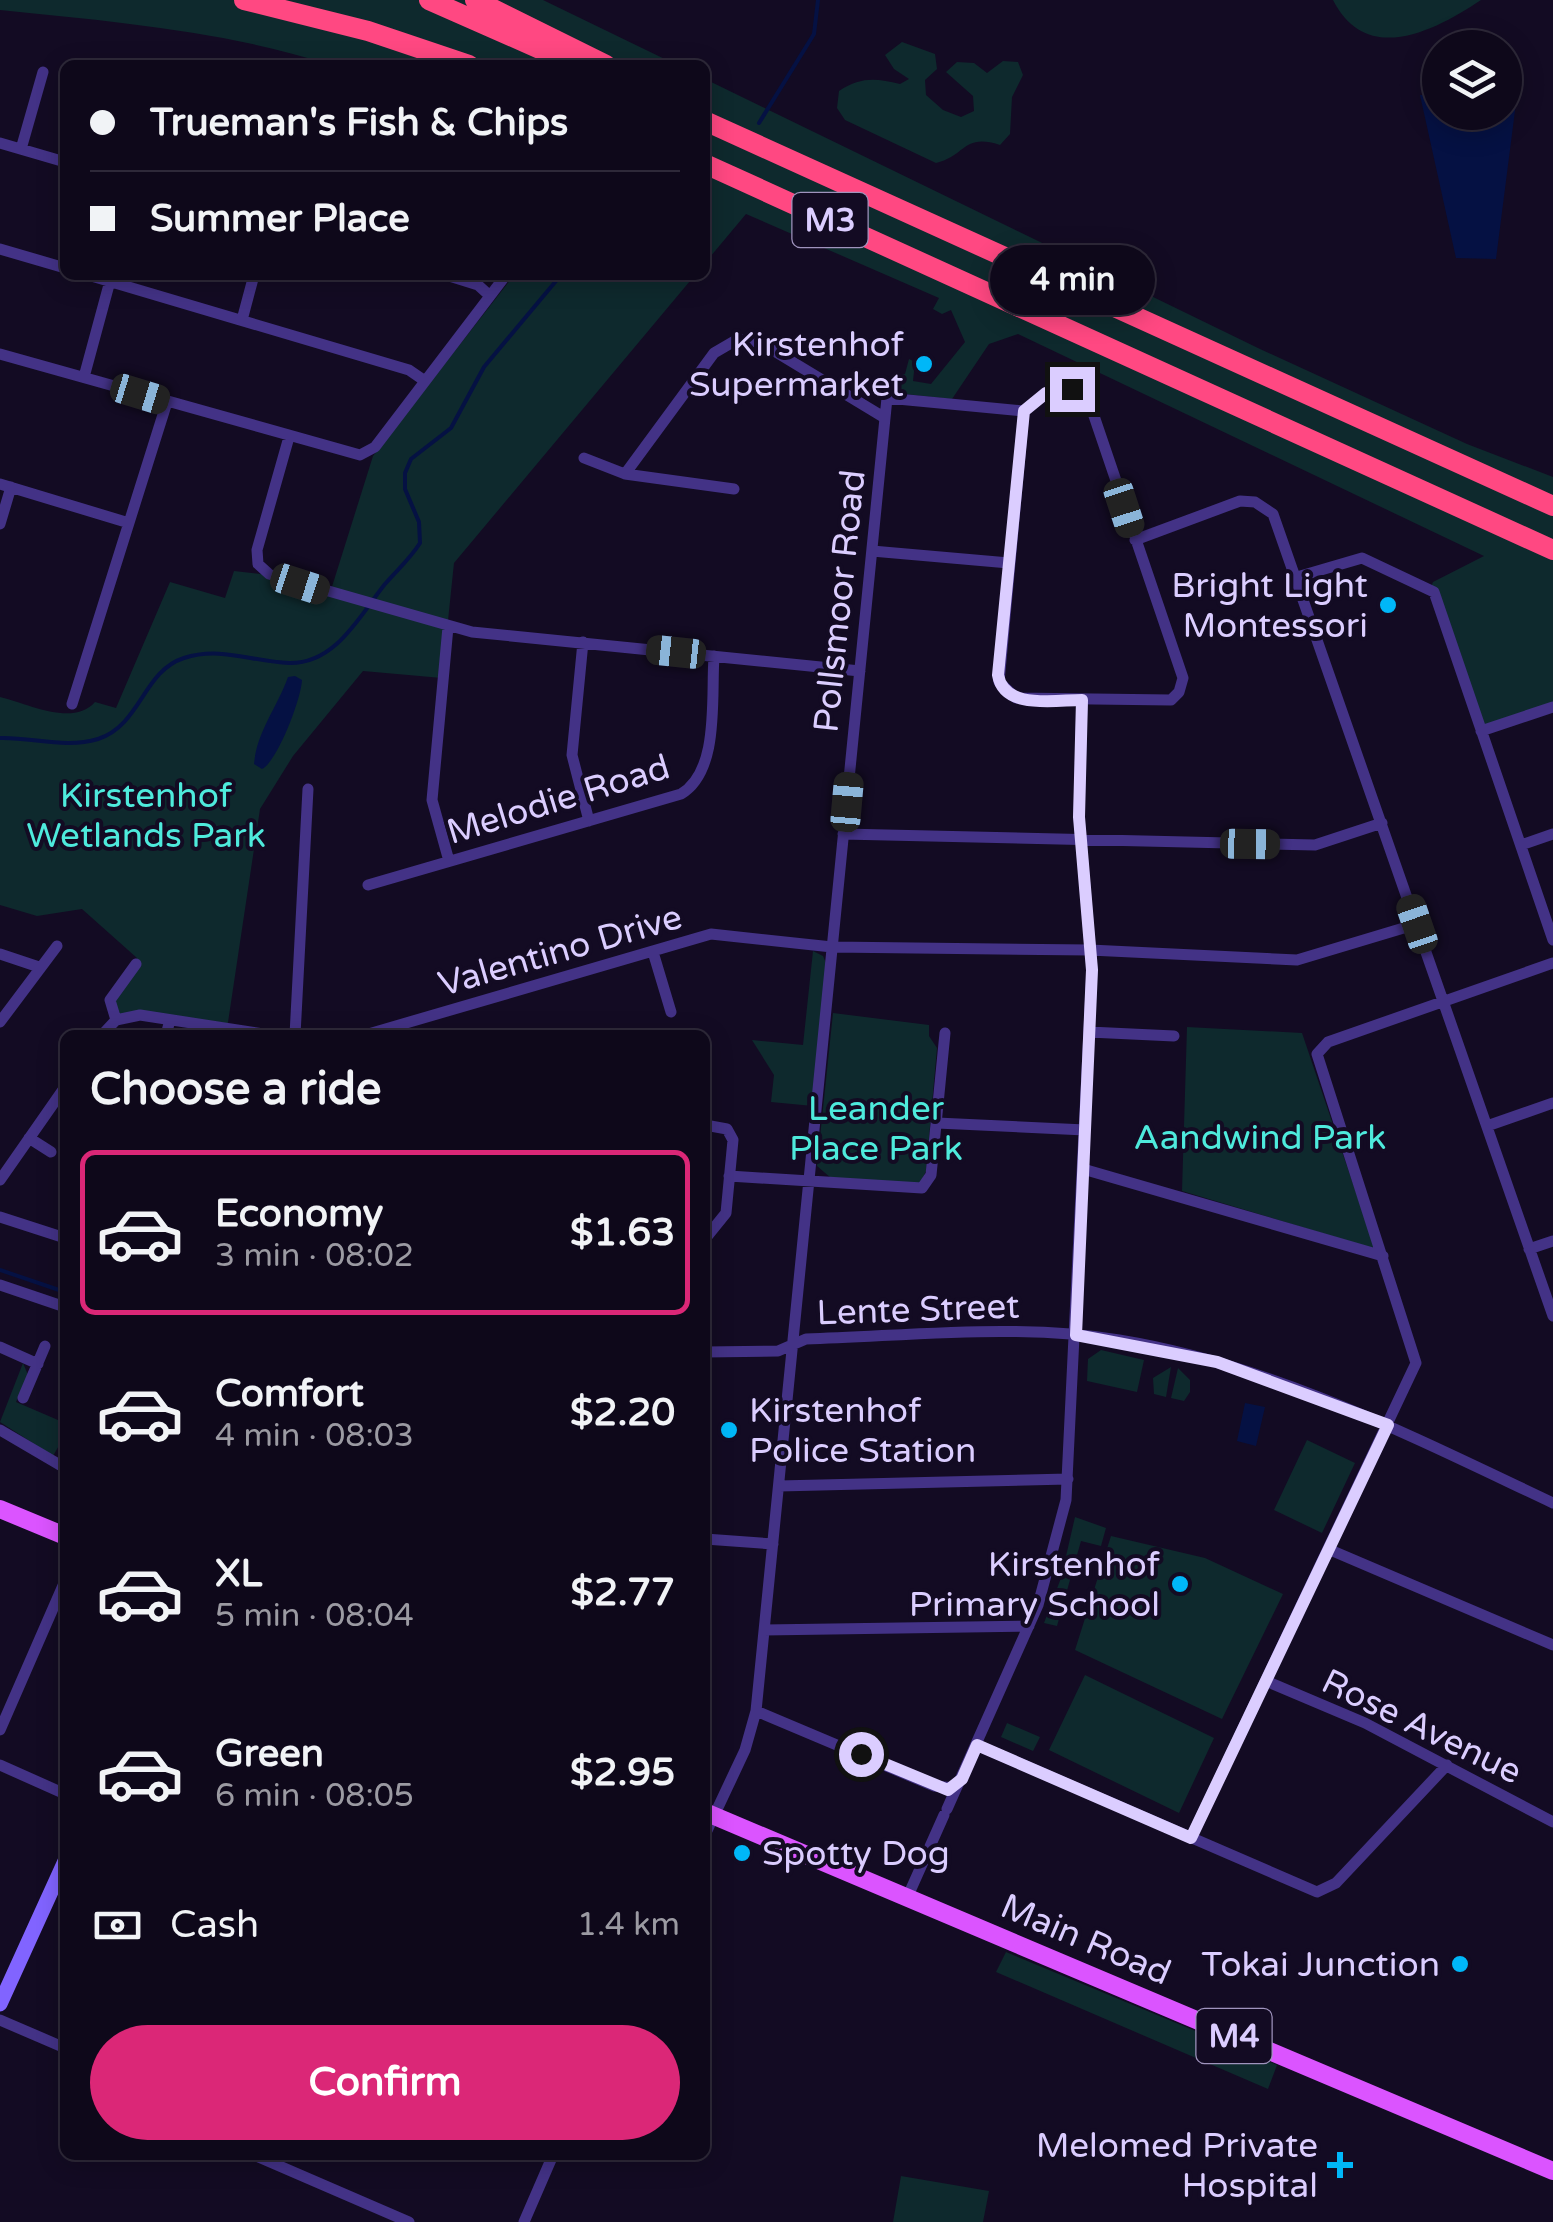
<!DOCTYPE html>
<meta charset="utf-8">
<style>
body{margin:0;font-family:"Varela Round",sans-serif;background:#171123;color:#f1f3f6;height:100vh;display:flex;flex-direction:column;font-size:38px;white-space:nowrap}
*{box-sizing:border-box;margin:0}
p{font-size:32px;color:#9b9aa2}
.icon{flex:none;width:55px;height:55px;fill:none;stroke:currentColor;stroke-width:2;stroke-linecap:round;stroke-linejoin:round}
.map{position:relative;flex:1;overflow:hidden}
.panel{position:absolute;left:60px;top:1030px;width:650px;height:1130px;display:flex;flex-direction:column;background:#0e081a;border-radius:15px;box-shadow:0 5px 25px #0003,0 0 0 2px #2e2939}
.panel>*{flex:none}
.hud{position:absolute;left:60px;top:60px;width:650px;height:220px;border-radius:15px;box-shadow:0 5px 25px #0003,0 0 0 2px #2e2939;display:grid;align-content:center;height:220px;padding:0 30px;background:#0e081a}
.buttons{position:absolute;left:1422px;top:30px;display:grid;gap:20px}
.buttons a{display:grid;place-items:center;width:100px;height:100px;border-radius:50%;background:#0e081a;box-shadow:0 5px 25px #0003,0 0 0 2px #2e2939;font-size:50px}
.end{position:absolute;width:45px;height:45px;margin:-22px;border:12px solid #dbcdff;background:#111;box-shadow:0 0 0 5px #111}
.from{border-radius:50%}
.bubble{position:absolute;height:70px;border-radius:35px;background:#0e081a;box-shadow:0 5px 25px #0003,0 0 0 2px #2e2939;font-size:32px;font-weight:700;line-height:70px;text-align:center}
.car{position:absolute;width:30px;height:60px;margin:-30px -15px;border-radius:12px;box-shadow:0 0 8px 2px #0007;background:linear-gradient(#222 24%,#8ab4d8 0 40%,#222 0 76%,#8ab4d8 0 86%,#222 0)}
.hud b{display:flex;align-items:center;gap:35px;height:95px;font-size:38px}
.hud b+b{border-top:2px solid #2e2939}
.hud i{width:25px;height:25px;background:#f1f3f6}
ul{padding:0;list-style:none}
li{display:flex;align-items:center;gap:30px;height:165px;margin:0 20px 15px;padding:0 10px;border:5px solid transparent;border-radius:15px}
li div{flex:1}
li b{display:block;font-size:38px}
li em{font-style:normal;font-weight:700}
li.selected{border-color:#db2777}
li>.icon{width:90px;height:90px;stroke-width:1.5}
h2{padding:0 30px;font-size:45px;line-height:120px}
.pay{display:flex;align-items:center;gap:25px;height:110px;padding:0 30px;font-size:38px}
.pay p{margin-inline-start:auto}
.action{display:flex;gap:20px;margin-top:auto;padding:20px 30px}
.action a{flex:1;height:115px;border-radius:60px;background:#db2777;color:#fff;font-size:40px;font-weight:700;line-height:115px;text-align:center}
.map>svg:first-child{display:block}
.green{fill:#0e292d}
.water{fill:#051143}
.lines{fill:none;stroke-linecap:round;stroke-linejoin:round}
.stream{stroke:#051143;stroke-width:4}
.street{stroke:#433286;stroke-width:11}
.secondary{stroke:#8164ff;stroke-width:15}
.primary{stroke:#db54ff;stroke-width:18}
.highway{stroke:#ff4882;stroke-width:20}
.route{stroke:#dbcdff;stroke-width:12}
.poi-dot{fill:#00b7f8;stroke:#130b23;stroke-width:4}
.labels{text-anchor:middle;stroke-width:8;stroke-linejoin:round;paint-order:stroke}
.shield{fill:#130b23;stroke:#9f93bd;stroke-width:2.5}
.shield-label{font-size:32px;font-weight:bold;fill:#dbcdff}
.poi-label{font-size:35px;fill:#dbcdff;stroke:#130b23;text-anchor:end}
.street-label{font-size:35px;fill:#dbcdff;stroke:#130b23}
.park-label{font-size:35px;fill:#4eeadc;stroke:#130b23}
</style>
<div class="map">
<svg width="1553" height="2222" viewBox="0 0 1553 2222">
<rect width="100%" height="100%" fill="#130b23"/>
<path class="green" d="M 0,0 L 543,0 L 677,65 L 331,65 C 226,31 109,21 0,10 Z
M 1333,0 L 1481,0 C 1436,30 1367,67 1333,0 Z
M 902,42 L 935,54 L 937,69 L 925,80 L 926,95 L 943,110 L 961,117 L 974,111 L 973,96 L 946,72 L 957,62 L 974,63 L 987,73 L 1003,61 L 1018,62 L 1023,75 L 1012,97 L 1010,134 L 1000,145 C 963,133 966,156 936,163 L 845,120 L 837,108 L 839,91 C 861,77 875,78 900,84 L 909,79 L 894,69 L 885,55 Z
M 705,79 L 1260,349 L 1467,444 L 1553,477 L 1553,707 L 1481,731 L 1431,587 L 1433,582 L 1484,556 L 1018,334 L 989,344 L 952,399 L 905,394 L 896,387 L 895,375 L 905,374 L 909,359 L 915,362 L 913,381 L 931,384 L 965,342 L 951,310 L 942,314 L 933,309 L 939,298 L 746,214 L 705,263 Z
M 514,275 L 695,275 L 454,563 L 442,678 L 363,671 L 293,756 L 260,809 L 227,1029 L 140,1015 L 116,1020 L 109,1007 L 137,958 L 82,909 L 37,916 L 0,905 L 0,697 C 29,704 73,727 95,702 L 116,708 L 170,582 L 225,598 L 234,571 L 269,575 L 330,593 L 373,456 Z
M 813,951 L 823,956 L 827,965 L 813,1106 L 771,1102 L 774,1075 L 752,1040 L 803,1045 Z
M 833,1013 L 929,1025 L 929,1036 L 937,1048 L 926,1171 L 921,1182 L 911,1186 L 831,1178 L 817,1166 Z
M 1187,1027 L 1302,1033 L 1375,1249 L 1182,1191 Z
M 1101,1350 L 1144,1360 L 1137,1392 L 1087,1381 L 1088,1359 Z
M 23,1363 L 28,1375 L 16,1402 L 65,1423 L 65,1435 L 53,1456 L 0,1422 Z
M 1171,1367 L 1166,1397 L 1154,1394 L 1153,1378 Z
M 1178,1368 L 1190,1380 L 1190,1392 L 1184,1401 L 1171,1398 Z
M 1307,1440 L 1355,1463 L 1322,1533 L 1274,1510 Z
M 1075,1517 L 1106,1528 L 1101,1546 L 1081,1541 L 1057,1626 L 1044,1623 L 1061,1578 Z
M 1111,1536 L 1205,1558 L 1283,1594 L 1222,1719 L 1075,1650 Z
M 1085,1675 L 1214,1738 L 1179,1813 L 1049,1750 Z
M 1007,1723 L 1040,1737 L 1033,1751 L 1001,1737 Z
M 1006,1952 L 1277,2065 L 1268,2089 L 996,1972 Z
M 901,2176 L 989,2191 L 983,2222 L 893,2222 Z"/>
<path class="water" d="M 1420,95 L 1440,95 L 1440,112 L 1505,112 L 1505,95 L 1517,95 L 1496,259 L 1456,258 Z
M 295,676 L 302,680 C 301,700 277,762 262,769 L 254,764 C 257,731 277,708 288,677 Z
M 1245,1403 L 1265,1407 L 1256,1446 L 1237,1441 Z"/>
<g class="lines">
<path class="stream" d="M 759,123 L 814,34 L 818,0
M 0,738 C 33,737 65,749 98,739 C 141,725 143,671 184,658 C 221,646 253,662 289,663 C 336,664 360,615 385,584 C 397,570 410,559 420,543 L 419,522 L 405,489 L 405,473 L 411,459 L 451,428 L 484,367 L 561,275
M 0,1270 L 65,1292"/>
<path class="street" d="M 0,143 L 65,162
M 21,149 L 43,72
M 0,249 L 65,268
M 88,275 L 409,370 L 425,381
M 446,275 L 478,285 L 490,296
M 242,320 L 254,275
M 0,354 L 360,455 L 375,447 L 506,275
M 84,377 L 110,281
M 1067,388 L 1082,394 L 1092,410 L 1183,678 L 1179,692 L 1171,700 L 1016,698 L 999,682 L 1024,411 L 1046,393 Z
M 289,437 L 257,550 L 258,564 L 269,574 L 472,632 L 860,671
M 584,458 L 625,474 L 734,489
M 625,474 L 714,353 L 738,339 L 761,343 L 885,418
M 0,484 L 129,523
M 0,524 L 11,487
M 1135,540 L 1240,501 L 1255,502 L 1273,514 L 1553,1316
M 872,551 L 1009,563
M 1297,577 L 1362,558 L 1434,592 L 1553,940
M 448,627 L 432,800 L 449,861
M 583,642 L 572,755 L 589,821
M 72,704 L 167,402
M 1481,731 L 1553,707
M 843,834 L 1315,845 L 1382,823
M 1521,845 L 1553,834
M 368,885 L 681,794 C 720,771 711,697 714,656
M 653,952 L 671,1012
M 0,954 L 39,967
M 116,1020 L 110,1000 L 136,964
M 0,1022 L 57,946
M 1089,1032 L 1174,1036
M 102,1035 L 116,1020 L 140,1015 L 270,1035
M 166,1035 L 170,1020
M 295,1035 L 308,789
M 365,1035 L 711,934 L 832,947 L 1090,950 L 1297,960 L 1417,924
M 937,1123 L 1085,1130
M 705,1125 L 727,1129 L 733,1140 L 726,1213 L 705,1239
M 1487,1126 L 1553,1103
M 29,1138 L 51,1152
M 1083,1169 L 1383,1256
M 729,1176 L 922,1188 L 931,1175 L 945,1033
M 0,1180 L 65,1087
M 0,1217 L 65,1238
M 1529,1249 L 1553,1241
M 0,1285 L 65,1307
M 0,1347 L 38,1364
M 705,1352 L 778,1351 L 806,1339 C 908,1336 1017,1323 1119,1340 C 1273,1365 1413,1437 1553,1503
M 23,1398 L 45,1346
M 0,1430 L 65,1468
M 779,1486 L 1068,1479
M 705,1539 L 773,1544
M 1328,1549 L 1553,1645
M 764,1630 L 1029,1626
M 1266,1681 L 1365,1723 L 1553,1822
M 756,1711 L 934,1786 L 955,1788
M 0,1730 L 65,1581
M 977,1745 L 1317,1892 L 1336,1883 L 1447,1765
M 0,1765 L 65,1794
M 947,1809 L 1038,1605 L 1066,1500 L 1092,969 L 1079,817 L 1082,700
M 705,1835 L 745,1750 L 756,1711 L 887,398 L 1024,411
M 1191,1838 L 1416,1363 L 1317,1054 L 1328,1042 L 1553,963
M 907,1898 L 944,1815
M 0,2020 L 65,2048
M 254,2155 L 409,2222
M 524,2222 L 553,2155"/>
<path class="secondary" d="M 0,2004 L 65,1861"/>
<path class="primary" d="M 0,1509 L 65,1536
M 705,1812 L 1553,2171"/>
<path class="highway" d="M 244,0 L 368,31 L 469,65
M 429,0 L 576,65
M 475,0 L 606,65
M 705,121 L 1553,506
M 705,164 L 1553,550"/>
</g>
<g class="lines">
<path class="route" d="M 861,1754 L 948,1790 L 962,1779 L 977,1745 L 1191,1838 L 1388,1425 L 1217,1362 L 1076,1335 L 1092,970 L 1079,817 L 1082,700 C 1054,700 1004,710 998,675 L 1024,411 L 1046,393 L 1072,389"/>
</g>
<g class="poi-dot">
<circle cx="924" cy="364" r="10"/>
<circle cx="1388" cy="605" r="10"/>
<circle cx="729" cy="1430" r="10"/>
<circle cx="1180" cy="1584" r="10"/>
<circle cx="742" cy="1853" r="10"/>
<circle cx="1460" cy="1964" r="10"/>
<path d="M1335 2150h10v10h10v10h-10v10h-10v-10h-10v-10h10z"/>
</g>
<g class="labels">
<g class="shield">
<rect x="792.5" y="193" width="75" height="54" rx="8"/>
<rect x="1196.5" y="2009" width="75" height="54" rx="8"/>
</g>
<g class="shield-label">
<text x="830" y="231">M3</text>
<text x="1234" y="2047">M4</text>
</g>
<g class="poi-label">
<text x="904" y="356">Kirstenhof<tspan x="904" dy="40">Supermarket</tspan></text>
<text x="1368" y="597">Bright Light<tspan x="1368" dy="40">Montessori</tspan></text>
<text x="749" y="1422" text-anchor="start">Kirstenhof<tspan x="749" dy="40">Police Station</tspan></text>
<text x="1160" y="1576">Kirstenhof<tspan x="1160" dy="40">Primary School</tspan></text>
<text x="762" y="1865" text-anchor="start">Spotty Dog</text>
<text x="1440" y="1976">Tokai Junction</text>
<text x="1318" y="2157">Melomed Private<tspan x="1318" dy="40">Hospital</tspan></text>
</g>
<g class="street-label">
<text transform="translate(839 601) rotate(-84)" y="12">Pollsmoor Road</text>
<text transform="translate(558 799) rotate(-17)" y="12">Melodie Road</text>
<text transform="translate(560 950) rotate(-16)" y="12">Valentino Drive</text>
<text transform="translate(918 1309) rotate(-2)" y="12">Lente Street</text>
<text transform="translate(1422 1726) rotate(26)" y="12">Rose Avenue</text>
<text transform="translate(1086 1939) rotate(23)" y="12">Main Road</text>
</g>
<g class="park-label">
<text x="146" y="807">Kirstenhof<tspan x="146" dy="40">Wetlands Park</tspan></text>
<text x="876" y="1120">Leander<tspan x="876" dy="40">Place Park</tspan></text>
<text x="1260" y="1149">Aandwind Park</text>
</g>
</g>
</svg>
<div class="buttons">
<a><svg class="icon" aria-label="layers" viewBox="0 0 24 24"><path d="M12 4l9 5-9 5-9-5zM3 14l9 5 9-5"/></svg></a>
</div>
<i class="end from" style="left:861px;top:1754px"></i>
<i class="end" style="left:1072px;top:389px"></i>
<div class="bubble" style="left:990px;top:245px;width:165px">4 min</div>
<i class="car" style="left:140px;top:394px;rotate:107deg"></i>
<i class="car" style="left:1124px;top:508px;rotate:162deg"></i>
<i class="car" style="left:300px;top:584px;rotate:108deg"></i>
<i class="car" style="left:676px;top:652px;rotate:276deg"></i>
<i class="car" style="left:847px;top:802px;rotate:5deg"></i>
<i class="car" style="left:1250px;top:844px;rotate:91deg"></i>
<i class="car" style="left:1417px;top:924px;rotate:341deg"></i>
<div class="hud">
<b><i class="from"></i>Trueman's Fish &amp; Chips</b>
<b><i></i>Summer Place</b>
</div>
<section class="panel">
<h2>Choose a ride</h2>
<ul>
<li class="selected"><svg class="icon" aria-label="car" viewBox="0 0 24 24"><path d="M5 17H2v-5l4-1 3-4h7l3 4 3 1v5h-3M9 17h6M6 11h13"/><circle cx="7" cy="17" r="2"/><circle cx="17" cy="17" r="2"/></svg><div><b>Economy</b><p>3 min · 08:02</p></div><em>$1.63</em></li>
<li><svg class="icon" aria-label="car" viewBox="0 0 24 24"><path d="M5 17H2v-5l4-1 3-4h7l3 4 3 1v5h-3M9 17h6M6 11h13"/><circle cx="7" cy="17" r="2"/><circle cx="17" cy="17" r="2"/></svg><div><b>Comfort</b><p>4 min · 08:03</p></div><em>$2.20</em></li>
<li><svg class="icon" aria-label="car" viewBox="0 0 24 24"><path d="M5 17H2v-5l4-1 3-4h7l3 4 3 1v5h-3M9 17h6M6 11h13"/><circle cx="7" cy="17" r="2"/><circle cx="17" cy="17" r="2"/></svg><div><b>XL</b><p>5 min · 08:04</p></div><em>$2.77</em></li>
<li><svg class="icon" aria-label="car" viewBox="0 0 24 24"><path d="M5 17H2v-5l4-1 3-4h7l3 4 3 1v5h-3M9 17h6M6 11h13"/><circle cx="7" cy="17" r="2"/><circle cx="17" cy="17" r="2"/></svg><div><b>Green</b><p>6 min · 08:05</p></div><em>$2.95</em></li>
</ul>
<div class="pay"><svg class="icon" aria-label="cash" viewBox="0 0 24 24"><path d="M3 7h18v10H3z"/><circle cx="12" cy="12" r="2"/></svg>Cash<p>1.4 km</p></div>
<div class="action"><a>Confirm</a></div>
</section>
</div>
